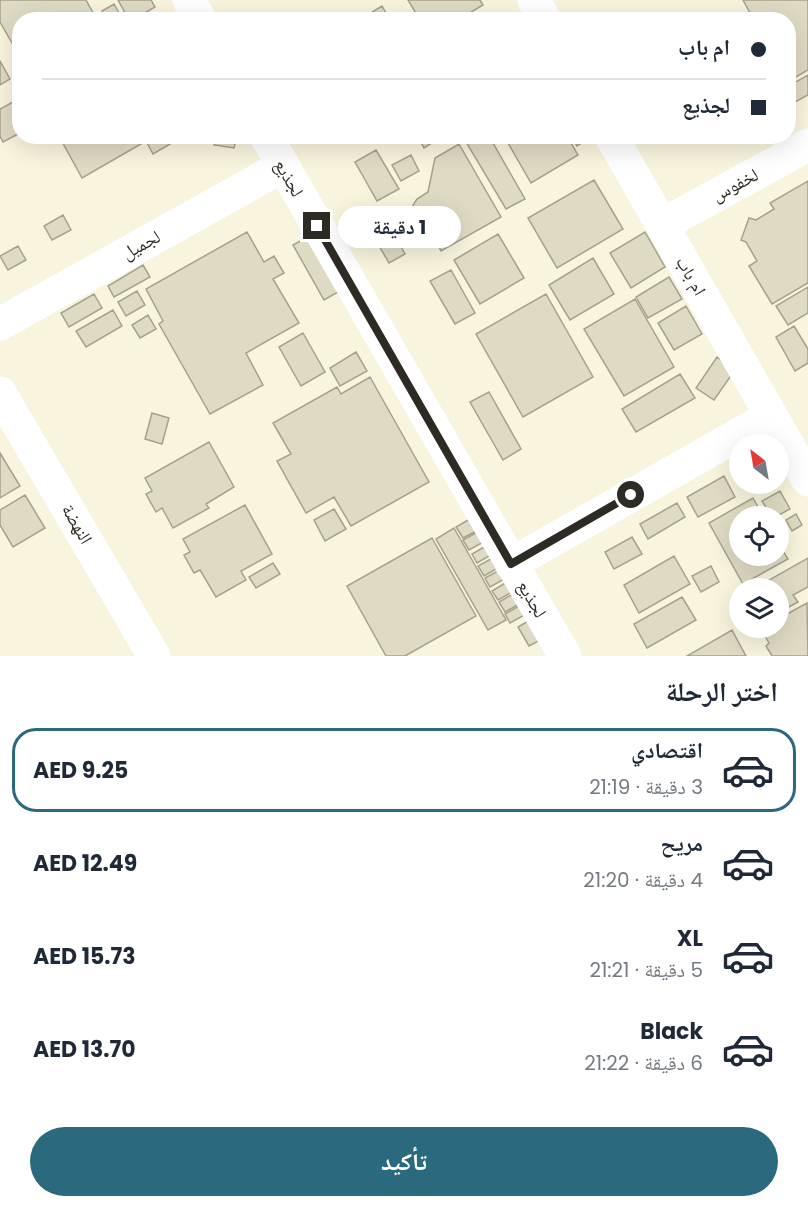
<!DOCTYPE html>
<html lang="ar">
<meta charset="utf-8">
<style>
body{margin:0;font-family:Poppins,"Noto Naskh Arabic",sans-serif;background:#f6f6f7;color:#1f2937;direction:rtl;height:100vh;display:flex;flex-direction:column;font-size:22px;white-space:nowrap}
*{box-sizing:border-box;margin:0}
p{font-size:20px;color:#747a83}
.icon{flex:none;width:33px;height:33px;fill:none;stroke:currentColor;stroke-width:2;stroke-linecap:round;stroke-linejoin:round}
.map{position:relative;height:656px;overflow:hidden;direction:ltr}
.drawer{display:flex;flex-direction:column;background:#fff;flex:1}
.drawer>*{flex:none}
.top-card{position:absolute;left:12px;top:12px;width:784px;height:132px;border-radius:24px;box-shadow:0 6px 24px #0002;direction:rtl;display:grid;align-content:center;height:132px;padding:0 30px;background:#fff}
.needle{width:39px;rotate:329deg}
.buttons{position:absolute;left:729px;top:434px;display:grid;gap:12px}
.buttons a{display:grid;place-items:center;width:60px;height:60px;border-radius:50%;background:#fff;box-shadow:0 6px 24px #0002;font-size:30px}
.end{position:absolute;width:27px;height:27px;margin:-14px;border:8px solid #2d2b23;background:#fff;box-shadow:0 0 0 3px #fff}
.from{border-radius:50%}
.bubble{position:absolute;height:42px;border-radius:21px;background:#fff;box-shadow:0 6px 24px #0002;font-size:20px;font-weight:700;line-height:42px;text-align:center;direction:rtl}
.top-card b{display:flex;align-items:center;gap:21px;height:57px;font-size:22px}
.top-card b+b{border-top:2px solid #e0e1e3}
.top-card i{width:15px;height:15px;background:#1f2937}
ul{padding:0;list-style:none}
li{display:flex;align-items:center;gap:18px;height:84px;margin:0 12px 9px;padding:0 18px;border:3px solid transparent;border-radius:24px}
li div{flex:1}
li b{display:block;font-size:22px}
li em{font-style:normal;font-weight:700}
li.active{border-color:#2b697f}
li>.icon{width:54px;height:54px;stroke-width:1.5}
h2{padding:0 30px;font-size:27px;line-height:72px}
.primary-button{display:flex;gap:12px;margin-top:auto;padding:12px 30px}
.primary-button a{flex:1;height:69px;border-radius:36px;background:#2b697f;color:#fff;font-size:24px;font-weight:700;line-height:69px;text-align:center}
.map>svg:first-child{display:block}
.building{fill:#dfdac3;stroke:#a6a18c;stroke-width:1.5}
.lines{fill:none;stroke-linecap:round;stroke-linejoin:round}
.street{stroke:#fff;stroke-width:33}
.route{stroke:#2d2b23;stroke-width:8}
.labels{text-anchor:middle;stroke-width:5;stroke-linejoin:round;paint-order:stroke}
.street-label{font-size:18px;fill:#2d2b23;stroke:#fff}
</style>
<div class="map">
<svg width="808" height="656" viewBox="0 0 808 656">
<rect width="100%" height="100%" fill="#f9f4dd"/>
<path class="building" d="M 0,0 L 86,0 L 97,20 L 20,20 L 20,57 L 0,22 Z
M 118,0 L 151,0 L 155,7 L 133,20 L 129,20 Z
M 408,0 L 480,0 L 483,5 L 458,20 L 420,20 Z
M 743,0 L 808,0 L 808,70 L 789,81 L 789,20 L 741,20 L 750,13 Z
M 114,4 L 123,20 L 107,20 L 102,11 Z
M 382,6 L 390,20 L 359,20 Z
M 0,61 L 10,79 L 0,85 Z
M 808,75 L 808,95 L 795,102 L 789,92 L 789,86 Z
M 20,98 L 20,133 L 3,142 L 0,136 L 0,109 Z
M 789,104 L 795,113 L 789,116 Z
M 59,136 L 184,136 L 153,154 L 146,141 L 82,178 Z
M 216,136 L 237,136 L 234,148 L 214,145 Z
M 382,136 L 396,136 L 385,143 Z
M 417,136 L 443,136 L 424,148 Z
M 474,136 L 489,136 L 525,199 L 506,209 L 466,142 Z
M 504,136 L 567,136 L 578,155 L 531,183 Z
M 571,136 L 587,136 L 588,139 L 577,146 Z
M 459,144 L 501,217 L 441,251 L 427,222 L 417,218 L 413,205 L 417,199 L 428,192 L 435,158 Z
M 376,150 L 399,189 L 377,201 L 355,162 Z
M 411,155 L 419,171 L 401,181 L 392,165 Z
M 594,180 L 623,229 L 557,268 L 528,218 Z
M 808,181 L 808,283 L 772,304 L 749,266 L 757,261 L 746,242 L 741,240 L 749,218 L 756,220 L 774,209 L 770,203 Z
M 63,215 L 71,230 L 52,240 L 44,226 Z
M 385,217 L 405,254 L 389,263 L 368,227 Z
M 247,232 L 264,262 L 274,256 L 284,273 L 273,279 L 299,323 L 246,353 L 263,385 L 210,414 L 159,324 L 163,321 L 146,289 Z
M 316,232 L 347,287 L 324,300 L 293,245 Z
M 645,232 L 665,267 L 631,288 L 610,253 Z
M 498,234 L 524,278 L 480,304 L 454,260 Z
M 18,246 L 26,260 L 8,270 L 0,256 Z
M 593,258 L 614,294 L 570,320 L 549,285 Z
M 143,265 L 150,277 L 114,297 L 108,286 Z
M 451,270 L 475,313 L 455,324 L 430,281 Z
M 669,277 L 682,299 L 648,318 L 636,297 Z
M 808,287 L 808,313 L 788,325 L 776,306 Z
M 137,291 L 145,305 L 126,316 L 118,302 Z
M 94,294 L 102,308 L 69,327 L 61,313 Z
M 546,294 L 593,377 L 523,417 L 476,334 Z
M 635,299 L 674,367 L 624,396 L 584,329 Z
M 686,306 L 702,334 L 674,350 L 658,323 Z
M 113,310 L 122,326 L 86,347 L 76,331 Z
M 148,315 L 156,329 L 140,338 L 132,325 Z
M 794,326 L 808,349 L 808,363 L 795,371 L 776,337 Z
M 303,333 L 325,372 L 301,386 L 279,347 Z
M 356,352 L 367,371 L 340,386 L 330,368 Z
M 717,357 L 735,370 L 714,400 L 696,388 Z
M 680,374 L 695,398 L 636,432 L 622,409 Z
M 370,377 L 429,482 L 351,526 L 334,497 L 306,513 L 277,461 L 291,454 L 273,423 L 337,387 L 341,394 Z
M 489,392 L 521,449 L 503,460 L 470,402 Z
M 152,413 L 169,418 L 162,444 L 145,439 Z
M 209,442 L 234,487 L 206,504 L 209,508 L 173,528 L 162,508 L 156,512 L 146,494 L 152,491 L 145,478 Z
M 0,453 L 20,486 L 0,498 Z
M 724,476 L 735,497 L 698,517 L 687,497 Z
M 780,491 L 790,509 L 777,516 L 771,516 L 762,501 Z
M 25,495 L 45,528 L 13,547 L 0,525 L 0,510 Z
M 753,498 L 763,516 L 740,516 L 740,555 L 778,555 L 778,543 L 788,559 L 743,584 L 709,523 Z
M 677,503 L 685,517 L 648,539 L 640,524 Z
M 245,505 L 272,554 L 241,571 L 246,580 L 216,597 L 200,570 L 194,573 L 184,555 L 190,552 L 183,539 Z
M 334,509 L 346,529 L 325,541 L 314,520 Z
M 796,514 L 802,525 L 792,531 L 786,520 Z
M 475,516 L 482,528 L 463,538 L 456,527 Z
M 454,528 L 506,620 L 488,630 L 436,539 Z
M 481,530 L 487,540 L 469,550 L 463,540 Z
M 632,537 L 642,554 L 614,569 L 605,552 Z
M 432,538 L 476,616 L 405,656 L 386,656 L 347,586 Z
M 491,543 L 496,552 L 477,563 L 472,554 Z
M 498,555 L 503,565 L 484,576 L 478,566 Z
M 674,556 L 690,584 L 639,613 L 624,585 Z
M 808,558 L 808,587 L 793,595 L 798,602 L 778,613 L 778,588 L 755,588 Z
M 273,563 L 280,574 L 256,588 L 249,577 Z
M 711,566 L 719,582 L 701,592 L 692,576 Z
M 505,567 L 510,576 L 490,587 L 485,578 Z
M 512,579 L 517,589 L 498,600 L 492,591 Z
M 518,591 L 524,601 L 505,612 L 499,602 Z
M 682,597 L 696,620 L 647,648 L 634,624 Z
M 740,597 L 740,615 L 732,601 Z
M 524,603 L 530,612 L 510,623 L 505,614 Z
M 807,603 L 808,656 L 772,656 L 766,646 L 769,643 L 761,629 L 765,627 L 778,627 L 778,619 Z
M 537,616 L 548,636 L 529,646 L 518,627 Z
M 732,630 L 746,656 L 687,656 Z"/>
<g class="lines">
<path class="street" d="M 189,0 L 200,20
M 534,0 L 545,20
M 266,136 L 565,656
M 611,136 L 808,480
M 662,225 L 808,145
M 0,324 L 283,166
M 0,393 L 154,656
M 511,564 L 771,416"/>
</g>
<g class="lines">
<path class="route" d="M 317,226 L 511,564 L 631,495"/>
</g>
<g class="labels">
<g class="street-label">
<text transform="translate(289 178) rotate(60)" y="6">لجذيع</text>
<text transform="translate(735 185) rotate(-28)" y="6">لخفوس</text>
<text transform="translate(141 245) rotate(-29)" y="6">لجميل</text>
<text transform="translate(691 276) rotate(60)" y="6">ام باب</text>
<text transform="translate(77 524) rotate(60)" y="6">النهضة</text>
<text transform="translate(532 599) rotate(60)" y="6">لجذيع</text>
</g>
</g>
</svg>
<div class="buttons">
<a><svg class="needle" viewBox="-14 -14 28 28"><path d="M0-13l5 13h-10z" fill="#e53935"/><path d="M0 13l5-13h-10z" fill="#747a83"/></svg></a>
<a><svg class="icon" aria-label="locate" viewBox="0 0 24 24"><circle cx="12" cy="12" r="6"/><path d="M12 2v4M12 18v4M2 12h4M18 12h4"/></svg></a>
<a><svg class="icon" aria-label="layers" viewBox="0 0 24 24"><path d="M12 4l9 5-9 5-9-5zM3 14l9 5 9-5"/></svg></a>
</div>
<i class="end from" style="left:631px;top:495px"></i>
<i class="end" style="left:317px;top:226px"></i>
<div class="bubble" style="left:338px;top:206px;width:123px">1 دقيقة</div>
<div class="top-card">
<b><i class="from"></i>ام باب</b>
<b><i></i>لجذيع</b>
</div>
</div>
<section class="drawer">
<h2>اختر الرحلة</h2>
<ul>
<li class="active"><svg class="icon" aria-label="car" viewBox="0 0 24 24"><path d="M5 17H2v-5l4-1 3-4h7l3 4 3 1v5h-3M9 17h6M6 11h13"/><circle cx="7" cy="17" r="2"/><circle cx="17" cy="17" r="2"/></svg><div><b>اقتصادي</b><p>3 دقيقة · 21:19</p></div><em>AED 9.25</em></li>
<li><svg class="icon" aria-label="car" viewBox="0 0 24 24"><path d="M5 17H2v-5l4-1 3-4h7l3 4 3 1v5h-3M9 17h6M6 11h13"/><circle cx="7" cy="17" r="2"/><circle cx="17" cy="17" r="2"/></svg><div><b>مريح</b><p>4 دقيقة · 21:20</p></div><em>AED 12.49</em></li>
<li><svg class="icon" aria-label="car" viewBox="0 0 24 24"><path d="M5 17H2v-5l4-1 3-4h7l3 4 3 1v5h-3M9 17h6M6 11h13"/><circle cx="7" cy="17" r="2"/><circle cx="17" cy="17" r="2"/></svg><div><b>XL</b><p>5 دقيقة · 21:21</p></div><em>AED 15.73</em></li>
<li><svg class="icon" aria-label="car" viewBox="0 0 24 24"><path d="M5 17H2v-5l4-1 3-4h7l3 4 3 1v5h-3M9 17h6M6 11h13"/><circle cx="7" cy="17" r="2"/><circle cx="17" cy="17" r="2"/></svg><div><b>Black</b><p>6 دقيقة · 21:22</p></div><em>AED 13.70</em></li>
</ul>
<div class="primary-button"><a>تأكيد</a></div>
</section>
